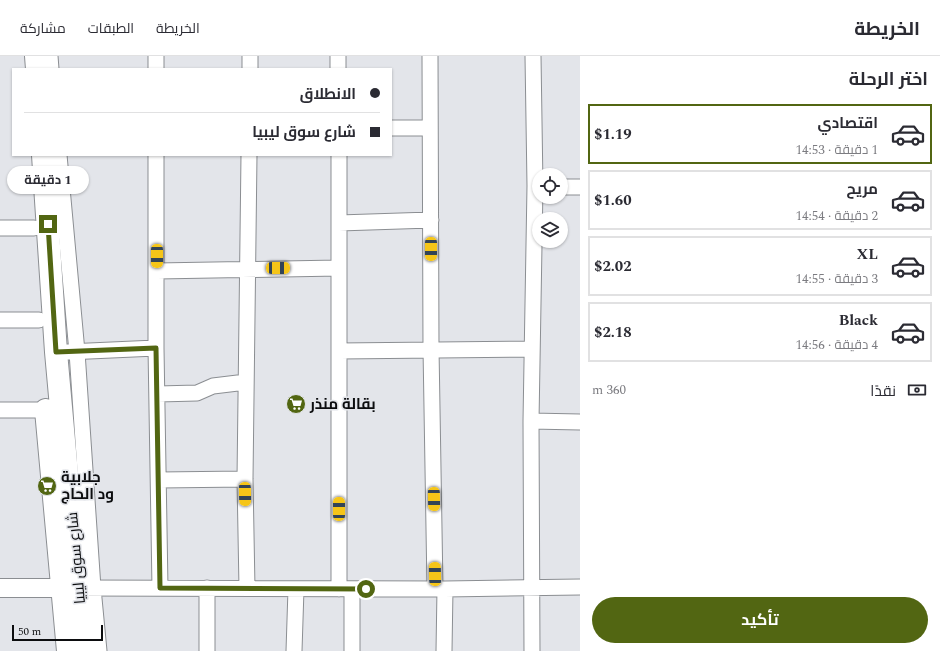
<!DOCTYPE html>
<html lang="ar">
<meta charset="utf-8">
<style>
body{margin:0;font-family:Spectral,Cairo,serif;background:#f2f2f3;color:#2b2b33;direction:rtl;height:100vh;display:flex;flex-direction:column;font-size:15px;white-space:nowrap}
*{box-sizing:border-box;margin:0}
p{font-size:13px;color:#7c7c81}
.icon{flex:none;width:22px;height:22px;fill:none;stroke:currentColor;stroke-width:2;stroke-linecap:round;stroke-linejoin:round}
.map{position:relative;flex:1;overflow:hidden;direction:ltr}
.details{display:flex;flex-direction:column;background:#fff;width:360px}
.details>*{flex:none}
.top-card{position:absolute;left:12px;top:12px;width:380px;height:88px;border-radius:0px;box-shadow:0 1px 3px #0004;direction:rtl;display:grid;align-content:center;height:88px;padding:0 12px;background:#fff}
.fabs{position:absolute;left:532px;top:112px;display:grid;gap:8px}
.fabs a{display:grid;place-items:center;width:36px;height:36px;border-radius:50%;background:#fff;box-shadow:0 1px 3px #0004;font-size:20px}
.scale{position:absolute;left:12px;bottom:10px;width:91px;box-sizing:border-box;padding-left:4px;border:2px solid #0c0d0f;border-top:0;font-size:11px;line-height:14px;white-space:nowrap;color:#0c0d0f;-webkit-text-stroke:3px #e3e5ea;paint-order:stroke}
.end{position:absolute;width:18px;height:18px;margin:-9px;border:5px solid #526612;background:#fff;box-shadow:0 0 0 2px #fff}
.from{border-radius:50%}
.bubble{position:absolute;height:28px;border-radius:14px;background:#fff;box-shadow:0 1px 3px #0004;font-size:13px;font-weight:700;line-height:28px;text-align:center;direction:rtl}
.car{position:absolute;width:12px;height:24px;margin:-12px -6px;border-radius:5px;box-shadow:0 0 3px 1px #0007;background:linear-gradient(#f5c518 24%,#345 0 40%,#f5c518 0 76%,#345 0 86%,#f5c518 0)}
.top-card b{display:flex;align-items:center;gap:14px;height:38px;font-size:15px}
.top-card b+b{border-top:1px solid #e1e1e2}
.top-card i{width:10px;height:10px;background:#2b2b33}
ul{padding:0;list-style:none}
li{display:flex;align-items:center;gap:12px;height:60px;margin:0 8px 6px;padding:0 4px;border:2px solid #e1e1e2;border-radius:0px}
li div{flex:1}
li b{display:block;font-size:15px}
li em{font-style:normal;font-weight:700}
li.current{border-color:#526612}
li>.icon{width:36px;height:36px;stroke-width:1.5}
h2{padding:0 12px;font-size:18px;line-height:48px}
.pay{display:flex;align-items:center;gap:10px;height:44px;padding:0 12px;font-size:15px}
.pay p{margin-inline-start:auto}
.primary-button{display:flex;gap:8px;margin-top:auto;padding:8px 12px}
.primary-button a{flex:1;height:46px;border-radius:24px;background:#526612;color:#fff;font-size:16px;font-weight:700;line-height:46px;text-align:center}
header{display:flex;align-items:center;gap:24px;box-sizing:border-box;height:56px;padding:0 20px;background:#fff;border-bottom:1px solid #e1e1e2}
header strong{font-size:19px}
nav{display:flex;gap:22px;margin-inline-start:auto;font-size:14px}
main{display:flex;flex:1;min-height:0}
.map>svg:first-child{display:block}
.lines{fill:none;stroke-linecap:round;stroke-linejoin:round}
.minor-casing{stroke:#8b8e92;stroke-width:17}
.tertiary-casing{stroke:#8b8e92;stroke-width:20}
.primary-casing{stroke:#8b8e92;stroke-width:24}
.minor{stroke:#fff;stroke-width:15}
.tertiary{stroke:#fff;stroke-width:18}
.primary{stroke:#fff;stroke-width:22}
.route{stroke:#526612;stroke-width:5}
.labels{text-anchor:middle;stroke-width:3;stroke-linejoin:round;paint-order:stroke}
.poi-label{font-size:15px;font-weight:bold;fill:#0c0d0f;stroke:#e3e5ea;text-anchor:start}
.street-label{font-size:15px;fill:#0c0d0f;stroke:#e3e5ea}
</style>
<header>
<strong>الخريطة</strong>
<nav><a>الخريطة</a><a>الطبقات</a><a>مشاركة</a></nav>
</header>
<main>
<section class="details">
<h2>اختر الرحلة</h2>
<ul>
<li class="current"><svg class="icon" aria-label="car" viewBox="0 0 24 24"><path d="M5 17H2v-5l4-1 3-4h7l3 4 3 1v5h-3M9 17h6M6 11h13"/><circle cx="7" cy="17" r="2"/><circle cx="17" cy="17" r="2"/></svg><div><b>اقتصادي</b><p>1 دقيقة · 14:53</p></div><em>$1.19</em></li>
<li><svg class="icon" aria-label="car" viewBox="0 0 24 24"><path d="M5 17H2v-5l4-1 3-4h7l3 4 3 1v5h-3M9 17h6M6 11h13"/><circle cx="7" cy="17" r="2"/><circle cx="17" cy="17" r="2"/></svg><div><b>مريح</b><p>2 دقيقة · 14:54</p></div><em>$1.60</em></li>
<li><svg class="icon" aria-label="car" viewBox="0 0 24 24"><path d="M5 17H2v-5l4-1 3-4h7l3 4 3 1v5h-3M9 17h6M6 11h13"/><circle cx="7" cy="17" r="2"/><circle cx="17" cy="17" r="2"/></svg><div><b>XL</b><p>3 دقيقة · 14:55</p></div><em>$2.02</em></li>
<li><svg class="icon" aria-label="car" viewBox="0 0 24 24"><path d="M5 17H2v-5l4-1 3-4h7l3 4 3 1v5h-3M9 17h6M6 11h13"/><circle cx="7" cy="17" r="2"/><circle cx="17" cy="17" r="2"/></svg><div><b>Black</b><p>4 دقيقة · 14:56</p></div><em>$2.18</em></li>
</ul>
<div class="pay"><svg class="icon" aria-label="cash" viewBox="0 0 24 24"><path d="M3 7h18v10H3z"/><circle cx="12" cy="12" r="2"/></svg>نقدًا<p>360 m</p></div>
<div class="primary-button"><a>تأكيد</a></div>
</section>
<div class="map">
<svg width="580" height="595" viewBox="0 0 580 595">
<rect width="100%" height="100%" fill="#e3e5ea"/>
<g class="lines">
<g class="minor-casing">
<path id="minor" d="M 50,0 L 51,13
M 156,0 L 156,13
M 338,0 L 338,13
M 430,0 L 431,292 L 435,533
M 250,13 L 250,0
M 391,72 L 430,72
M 59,99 L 77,296 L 93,532 L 99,595
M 156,99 L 156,292 L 160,532
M 339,99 L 339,533
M 561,131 L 580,131
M 339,167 L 431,164
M 0,172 L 34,172
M 157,215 L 339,212
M 0,264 L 39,264
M 339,295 L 532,293
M 67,296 L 156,292
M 158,338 L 197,337 L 213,330 L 246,326
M 0,354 L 46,354
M 531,365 L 580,366
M 159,424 L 245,423
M 79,532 L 445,533 L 580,531
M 247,532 L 245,423 L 249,99
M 207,595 L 207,532
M 294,595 L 296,533
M 352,595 L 352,533
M 444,595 L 445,533
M 532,595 L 531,365 L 535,130 L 533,0"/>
</g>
<g class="tertiary-casing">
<path id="tertiary" d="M 0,532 L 75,532"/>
</g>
<g class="primary-casing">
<path id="primary" d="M 36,0 L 37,13
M 43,99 L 56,296 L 83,595
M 46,354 L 68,595"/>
</g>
<use href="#minor" class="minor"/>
<use href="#tertiary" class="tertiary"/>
<use href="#primary" class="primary"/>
</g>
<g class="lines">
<path class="route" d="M 48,168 L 56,296 L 156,292 L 160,532 L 366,533"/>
</g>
<defs>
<g id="supermarket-disc" transform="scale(1)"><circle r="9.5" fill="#526612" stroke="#e3e5ea"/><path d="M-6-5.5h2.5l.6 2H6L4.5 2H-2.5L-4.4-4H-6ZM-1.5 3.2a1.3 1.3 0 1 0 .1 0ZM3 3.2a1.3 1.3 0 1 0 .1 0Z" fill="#fff"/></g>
</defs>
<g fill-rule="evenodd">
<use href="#supermarket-disc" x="296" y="348"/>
<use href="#supermarket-disc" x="47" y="430"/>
</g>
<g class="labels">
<g class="poi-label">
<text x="310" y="353">بقالة منذر</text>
<text x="61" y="426">جلابية<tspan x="61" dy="17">ود الحاج</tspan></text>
</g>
<g class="street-label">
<text transform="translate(76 502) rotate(-95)" y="5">شارع سوق ليبيا</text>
</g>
</g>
</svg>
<div class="fabs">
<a><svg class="icon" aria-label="locate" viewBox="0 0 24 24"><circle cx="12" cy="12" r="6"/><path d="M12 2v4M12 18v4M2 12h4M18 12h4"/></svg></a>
<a><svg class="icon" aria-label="layers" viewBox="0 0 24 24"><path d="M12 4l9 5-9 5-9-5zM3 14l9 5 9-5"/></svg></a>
</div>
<div class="scale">50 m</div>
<i class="end from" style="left:366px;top:533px"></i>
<i class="end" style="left:48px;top:168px"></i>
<div class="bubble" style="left:7px;top:110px;width:82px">1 دقيقة</div>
<i class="car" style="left:431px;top:193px;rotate:180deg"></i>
<i class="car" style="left:157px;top:200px;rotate:180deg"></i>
<i class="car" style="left:278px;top:212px;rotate:90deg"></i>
<i class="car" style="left:245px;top:438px;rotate:179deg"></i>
<i class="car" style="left:434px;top:443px;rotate:179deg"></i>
<i class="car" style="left:339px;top:453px;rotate:0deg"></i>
<i class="car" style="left:435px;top:518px;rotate:359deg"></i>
<div class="top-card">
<b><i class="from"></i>الانطلاق</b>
<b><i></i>شارع سوق ليبيا</b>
</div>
</div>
</main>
